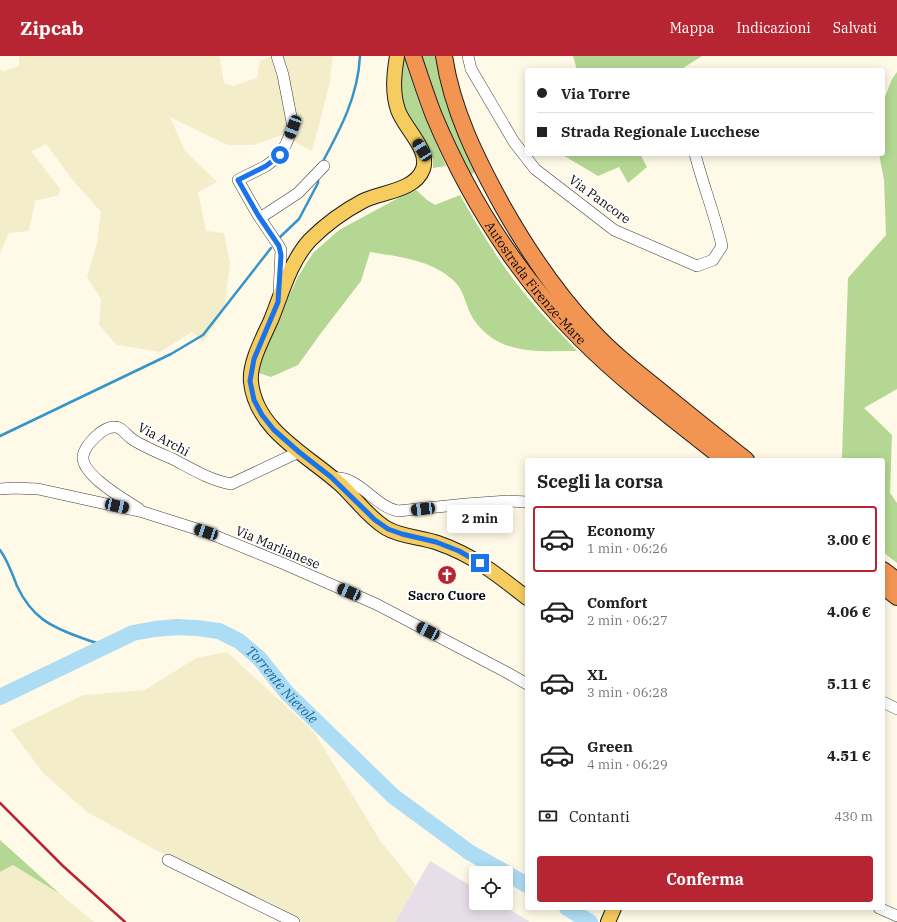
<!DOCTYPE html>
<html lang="it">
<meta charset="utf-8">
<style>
body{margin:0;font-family:"IBM Plex Serif",serif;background:#f6f6f6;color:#222;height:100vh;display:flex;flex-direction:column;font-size:15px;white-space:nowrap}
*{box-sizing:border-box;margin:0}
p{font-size:13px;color:#767676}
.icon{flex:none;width:22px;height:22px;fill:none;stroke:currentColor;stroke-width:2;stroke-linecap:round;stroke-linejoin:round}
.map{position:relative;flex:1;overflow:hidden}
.details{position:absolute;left:525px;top:402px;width:360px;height:452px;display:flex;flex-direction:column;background:#fff;border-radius:4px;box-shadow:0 2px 10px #0003}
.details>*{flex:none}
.banner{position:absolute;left:525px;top:12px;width:360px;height:88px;border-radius:4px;box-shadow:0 2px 10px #0003;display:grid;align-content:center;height:88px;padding:0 12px;background:#fff}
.controls{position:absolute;left:469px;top:810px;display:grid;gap:8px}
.controls a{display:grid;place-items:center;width:44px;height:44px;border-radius:4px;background:#fff;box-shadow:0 2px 10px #0003;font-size:20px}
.end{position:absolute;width:18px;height:18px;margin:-9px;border:5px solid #1a73e8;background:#fff;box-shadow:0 0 0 2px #fff}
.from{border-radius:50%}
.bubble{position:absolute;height:28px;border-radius:4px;background:#fff;box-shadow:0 2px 10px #0003;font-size:13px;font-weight:800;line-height:28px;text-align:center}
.car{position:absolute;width:12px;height:24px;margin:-12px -6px;border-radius:5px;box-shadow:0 0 3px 1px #0007;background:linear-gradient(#222 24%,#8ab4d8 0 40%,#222 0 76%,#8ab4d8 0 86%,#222 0)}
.banner b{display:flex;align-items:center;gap:14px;height:38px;font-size:15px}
.banner b+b{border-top:1px solid #e0e0e0}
.banner i{width:10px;height:10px;background:#222}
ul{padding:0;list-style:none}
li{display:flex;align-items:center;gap:12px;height:66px;margin:0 8px 6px;padding:0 4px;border:2px solid transparent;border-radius:4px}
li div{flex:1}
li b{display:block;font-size:15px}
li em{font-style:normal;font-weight:800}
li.active{border-color:#b72532}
li>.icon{width:36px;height:36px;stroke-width:1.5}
h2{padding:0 12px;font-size:18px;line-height:48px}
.pay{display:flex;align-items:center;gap:10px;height:44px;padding:0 12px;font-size:15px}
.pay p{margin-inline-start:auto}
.action{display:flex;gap:8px;margin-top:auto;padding:8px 12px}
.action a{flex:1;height:46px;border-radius:4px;background:#b72532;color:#fff;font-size:16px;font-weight:800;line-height:46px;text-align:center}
header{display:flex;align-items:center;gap:24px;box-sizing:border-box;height:56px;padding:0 20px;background:#b72532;color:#fff}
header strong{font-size:19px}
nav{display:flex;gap:22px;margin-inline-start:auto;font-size:14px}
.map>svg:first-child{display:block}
.industrial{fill:#e8deea}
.farmland{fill:#f3eec9}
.forest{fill:#b4d893}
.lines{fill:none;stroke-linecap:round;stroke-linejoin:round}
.stream{stroke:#3595cb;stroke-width:2.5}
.river{stroke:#adddf5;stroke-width:16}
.minor-casing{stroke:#3d3d3d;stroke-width:12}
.major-casing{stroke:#1b1b1b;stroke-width:16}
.highway-casing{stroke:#1b1b1b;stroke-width:18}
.minor{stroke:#fff;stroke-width:11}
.major{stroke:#f7cc5f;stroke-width:14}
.highway{stroke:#f39552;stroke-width:16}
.rail{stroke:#b72532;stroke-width:2.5}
.route{stroke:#1a73e8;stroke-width:5}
.labels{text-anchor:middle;stroke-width:4;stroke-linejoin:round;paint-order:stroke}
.street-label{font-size:13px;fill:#0a0a0a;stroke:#fff}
.poi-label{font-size:13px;font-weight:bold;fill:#0a0a0a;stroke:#fff}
.water-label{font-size:14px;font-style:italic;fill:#176599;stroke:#fff}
</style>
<header>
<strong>Zipcab</strong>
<nav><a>Mappa</a><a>Indicazioni</a><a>Salvati</a></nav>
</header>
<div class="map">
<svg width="897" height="866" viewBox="0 0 897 866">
<rect width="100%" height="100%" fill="#fff9e7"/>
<path class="industrial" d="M 430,805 L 476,833 L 476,847 L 499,847 L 530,866 L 395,866 Z"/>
<path class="farmland" d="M 19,0 L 217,0 L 220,2 L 224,27 L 233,30 L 257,22 L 260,5 L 272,0 L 333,0 L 329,30 L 312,95 L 282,79 L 253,89 L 227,89 L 170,61 L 185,95 L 217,126 L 198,136 L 206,175 L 224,177 L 230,208 L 224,254 L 203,286 L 192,276 L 160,296 L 117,289 L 99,269 L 101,243 L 87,221 L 97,187 L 101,156 L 71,122 L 46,88 L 31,95 L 60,133 L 59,139 L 35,145 L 29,175 L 9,177 L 0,197 L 0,14 L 4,15 L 19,10 Z
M 227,596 L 314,676 L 381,786 L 416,829 L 395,866 L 303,866 L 152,792 L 87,756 L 44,718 L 11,674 L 83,639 L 145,634 L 196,602 Z
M 13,809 L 60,838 L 94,866 L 0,866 L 0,816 Z"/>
<path class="forest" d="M 402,0 L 407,0 L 406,8 L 421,52 L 446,110 L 433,112 L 433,103 L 416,76 L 401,46 L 400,19 Z
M 419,0 L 439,0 L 477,115 L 468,120 L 450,84 Z
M 573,0 L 702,0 L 680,14 L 577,14 Z
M 897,16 L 897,333 L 864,352 L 892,379 L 890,437 L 897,447 L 897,507 L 883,496 L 883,404 L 840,404 L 842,401 L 848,222 L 886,179 L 884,124 L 879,98 L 883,98 L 883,46 L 892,23 Z
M 561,98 L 640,98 L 647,111 L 628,127 L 619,111 L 598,120 Z
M 415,133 L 427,144 L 435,149 L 460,139 C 482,178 505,216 535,250 C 548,265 563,280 577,295 C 539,295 499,300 474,264 C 466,253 465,236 455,226 C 433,204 400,201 370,196 L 361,225 L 321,277 L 298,309 L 271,321 L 256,316 L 281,256 L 299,219 L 313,197 L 339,174 Z
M 0,784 L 60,838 L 13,809 L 0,816 Z"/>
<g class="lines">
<path class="stream" d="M 322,107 C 341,72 358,40 360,0
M 279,182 L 299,163 L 318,127 L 318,121
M 0,380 L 171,298 L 203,279 L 271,192
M 0,494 C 8,505 12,517 17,530 C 32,562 51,571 82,582 C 90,585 98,588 106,589"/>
<g class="river">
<path id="s1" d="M 0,641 L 133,577 L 155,573 L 177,571 L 197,572 L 219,575 L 239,585 L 259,602 L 287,637 L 393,740 L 469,796 L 527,829"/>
<path d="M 567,852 L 590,866"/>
</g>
<g class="minor-casing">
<path id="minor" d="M 277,0 L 283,19 L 293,71 L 286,88 L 280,99 L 266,110 L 238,124 L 258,159 L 279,190 L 281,194 L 279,237
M 468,0 L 471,13 L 514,86 L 535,113 L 614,174 L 697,210 L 713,204 L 722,190 C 715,159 703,129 695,98
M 260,162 L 298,137 L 324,110
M 331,421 C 338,422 344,422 350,425 C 367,433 379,451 398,455 L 466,448 L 508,445 L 527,446
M 0,433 L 14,432 L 38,433 L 143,456 L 206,476 L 282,507 L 376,548 L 506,616 L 527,628
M 139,453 C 124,443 81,419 83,400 C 85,389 103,370 115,371 C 122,371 126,379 132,383 C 144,391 159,397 173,403 C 192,413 209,424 231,428 L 299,396
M 883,646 L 897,653
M 168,804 L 294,866
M 879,852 L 897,860"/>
</g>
<g class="major-casing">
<path id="major" d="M 397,0 C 394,18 392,36 398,54 C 404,72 430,93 423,113 C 415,135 381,136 363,145 C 344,155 325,169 310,184 C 290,206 282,237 271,264 C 263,282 249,307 251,326 C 256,375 308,399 341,429 C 356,443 368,461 386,472 C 401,481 421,481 438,487 C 473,499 498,519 527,542
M 608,866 L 614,852"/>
</g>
<g class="highway-casing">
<g id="highway">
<path id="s2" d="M 413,0 C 420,20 426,40 434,60 C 469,143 517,219 581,283 C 626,328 676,365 725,404"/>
<path d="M 444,0 C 452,54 477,104 503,151 C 528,195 556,237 591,274 C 611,296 635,315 659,334 C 688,358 717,381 746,404"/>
<path d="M 883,514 L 897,525"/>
<path d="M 883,530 L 897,541"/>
</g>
</g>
<use href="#minor" class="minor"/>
<use href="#major" class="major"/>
<use href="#highway" class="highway"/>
<path class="rail" d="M 0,747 L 63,810 L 125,866"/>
</g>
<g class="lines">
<path class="route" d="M 280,99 L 266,110 L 238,124 L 258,159 L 279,190 L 281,199 L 278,246 L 254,303 L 250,325 L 254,344 L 262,359 L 274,374 L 299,396 L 331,421 L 375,464 L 388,473 L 402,478 L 436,486 L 459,495 L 480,507"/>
</g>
<defs>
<g id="church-disc" transform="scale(1)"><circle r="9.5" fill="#b72532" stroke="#fff"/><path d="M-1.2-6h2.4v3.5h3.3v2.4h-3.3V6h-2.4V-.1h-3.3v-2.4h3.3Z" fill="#fff"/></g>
</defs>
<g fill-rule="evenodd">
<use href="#church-disc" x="447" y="519"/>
</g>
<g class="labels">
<g class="street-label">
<text transform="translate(600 143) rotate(36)" y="5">Via Pancore</text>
<text dy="5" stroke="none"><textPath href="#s2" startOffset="260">Autostrada Firenze-Mare</textPath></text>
<text transform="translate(164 383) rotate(28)" y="5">Via Archi</text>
<text transform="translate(278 491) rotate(23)" y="5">Via Marlianese</text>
</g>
<g class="poi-label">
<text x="447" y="544">Sacro Cuore</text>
</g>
<g class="water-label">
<text dy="5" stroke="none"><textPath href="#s1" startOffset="318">Torrente Nievole</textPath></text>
</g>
</g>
</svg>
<div class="controls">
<a><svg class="icon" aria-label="locate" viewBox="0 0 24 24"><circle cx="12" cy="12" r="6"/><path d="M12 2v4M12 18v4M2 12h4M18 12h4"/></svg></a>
</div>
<i class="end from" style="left:280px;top:99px"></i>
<i class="end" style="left:480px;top:507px"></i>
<div class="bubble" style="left:447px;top:449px;width:66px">2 min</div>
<i class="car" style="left:293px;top:71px;rotate:201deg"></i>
<i class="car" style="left:422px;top:94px;rotate:327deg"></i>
<i class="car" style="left:117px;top:450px;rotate:102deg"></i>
<i class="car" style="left:423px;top:453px;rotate:263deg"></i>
<i class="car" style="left:206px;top:476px;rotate:288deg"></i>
<i class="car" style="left:349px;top:536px;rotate:293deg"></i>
<i class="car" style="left:428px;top:575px;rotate:297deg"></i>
<div class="banner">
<b><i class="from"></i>Via Torre</b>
<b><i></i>Strada Regionale Lucchese</b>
</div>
<section class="details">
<h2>Scegli la corsa</h2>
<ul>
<li class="active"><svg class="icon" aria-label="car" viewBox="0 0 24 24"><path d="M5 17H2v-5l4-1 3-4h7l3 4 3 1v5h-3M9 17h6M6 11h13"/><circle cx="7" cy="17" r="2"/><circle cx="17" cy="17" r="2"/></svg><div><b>Economy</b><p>1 min · 06:26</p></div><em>3.00 €</em></li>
<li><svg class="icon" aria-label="car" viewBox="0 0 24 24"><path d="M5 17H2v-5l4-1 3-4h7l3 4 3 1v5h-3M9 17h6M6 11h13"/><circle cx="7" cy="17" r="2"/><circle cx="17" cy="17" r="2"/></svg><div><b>Comfort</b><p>2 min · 06:27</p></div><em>4.06 €</em></li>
<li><svg class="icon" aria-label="car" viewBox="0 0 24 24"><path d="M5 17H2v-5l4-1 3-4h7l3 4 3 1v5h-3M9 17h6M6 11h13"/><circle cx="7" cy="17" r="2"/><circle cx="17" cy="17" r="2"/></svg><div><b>XL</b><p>3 min · 06:28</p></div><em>5.11 €</em></li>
<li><svg class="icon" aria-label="car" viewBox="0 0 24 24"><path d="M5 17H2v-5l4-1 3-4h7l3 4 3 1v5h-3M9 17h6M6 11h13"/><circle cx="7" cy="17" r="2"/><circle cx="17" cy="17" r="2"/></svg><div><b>Green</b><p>4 min · 06:29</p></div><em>4.51 €</em></li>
</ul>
<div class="pay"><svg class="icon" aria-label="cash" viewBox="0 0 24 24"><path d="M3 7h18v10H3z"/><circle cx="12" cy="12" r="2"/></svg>Contanti<p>430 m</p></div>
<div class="action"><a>Conferma</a></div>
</section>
</div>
